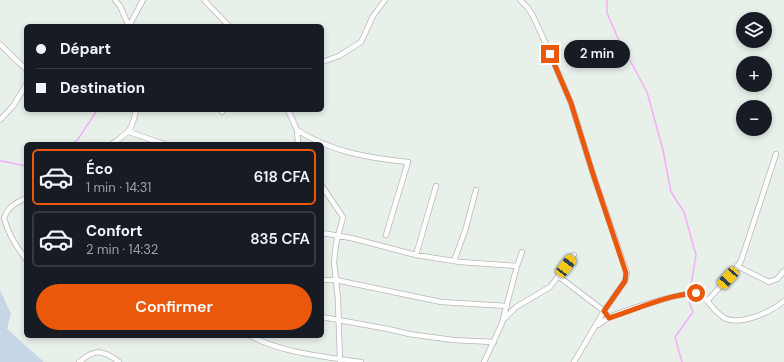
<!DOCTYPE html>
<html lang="fr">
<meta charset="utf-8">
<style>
body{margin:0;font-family:"DM Sans",sans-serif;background:#242831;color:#f1f3f6;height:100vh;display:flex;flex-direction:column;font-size:15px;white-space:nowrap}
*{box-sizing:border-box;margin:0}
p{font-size:13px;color:#9ea1a6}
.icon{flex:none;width:22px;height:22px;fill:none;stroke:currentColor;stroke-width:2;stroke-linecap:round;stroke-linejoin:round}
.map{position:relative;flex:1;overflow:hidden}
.side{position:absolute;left:24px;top:142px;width:300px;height:196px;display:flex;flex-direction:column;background:#171b24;border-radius:6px;box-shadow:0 2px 6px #0003}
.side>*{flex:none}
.banner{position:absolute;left:24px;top:24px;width:300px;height:88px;border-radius:6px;box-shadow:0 2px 6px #0003;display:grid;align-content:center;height:88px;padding:0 12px;background:#171b24}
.fabs{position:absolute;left:736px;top:12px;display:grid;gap:8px}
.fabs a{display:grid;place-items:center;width:36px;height:36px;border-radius:50%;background:#171b24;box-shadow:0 2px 6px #0003;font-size:20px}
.end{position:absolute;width:18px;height:18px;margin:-9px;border:5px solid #ea580c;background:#fff;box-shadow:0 0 0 2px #fff}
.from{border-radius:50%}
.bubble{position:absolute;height:28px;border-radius:14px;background:#171b24;box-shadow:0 2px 6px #0003;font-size:13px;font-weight:600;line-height:28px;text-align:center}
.car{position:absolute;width:12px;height:24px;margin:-12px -6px;border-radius:5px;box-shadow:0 0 3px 1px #0007;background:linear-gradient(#f5c518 24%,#345 0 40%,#f5c518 0 76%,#345 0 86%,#f5c518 0)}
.banner b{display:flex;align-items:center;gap:14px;height:38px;font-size:15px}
.banner b+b{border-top:1px solid #363941}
.banner i{width:10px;height:10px;background:#f1f3f6}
ul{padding:7px 0 0;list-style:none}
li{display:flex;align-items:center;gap:12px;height:56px;margin:0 8px 6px;padding:0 4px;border:2px solid #363941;border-radius:6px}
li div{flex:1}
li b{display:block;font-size:15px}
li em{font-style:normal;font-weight:600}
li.current{border-color:#ea580c}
li>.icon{width:36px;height:36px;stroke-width:1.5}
.cta{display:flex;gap:8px;margin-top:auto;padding:8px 12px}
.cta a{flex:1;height:46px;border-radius:24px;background:#ea580c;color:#fff;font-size:16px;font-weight:600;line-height:46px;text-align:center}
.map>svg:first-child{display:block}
.green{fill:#c6d6e6}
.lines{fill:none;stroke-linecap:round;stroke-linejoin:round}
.stream{stroke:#f5adfa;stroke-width:1.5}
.street-casing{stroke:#bbb5ba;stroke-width:6}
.street{stroke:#fff;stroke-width:4.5}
.route{stroke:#ea580c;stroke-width:5}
</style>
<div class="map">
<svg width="784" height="362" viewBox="0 0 784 362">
<rect width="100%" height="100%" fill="#e8f0ea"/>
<path class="green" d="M 0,290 L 11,314 L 7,329 L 44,362 L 0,362 Z"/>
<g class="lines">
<path class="stream" d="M 607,0 L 607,13 L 617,36 L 647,92 L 663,150 L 671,192 L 684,212 L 696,255 L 691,286 L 687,293
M 73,144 L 78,139 L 96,112 L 95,110
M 0,161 L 2,161 L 26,166
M 682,362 L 675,337 L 693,312 L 687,296"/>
<g class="street-casing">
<path id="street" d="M 115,0 L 120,6 L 129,26
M 204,0 L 229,26
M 520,0 L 528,8 L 533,16 L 545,42 L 571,103 L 593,174 L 627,273 L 625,281 L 604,311 L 574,362
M 129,26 L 143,0
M 0,44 L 15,59 L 26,69
M 322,62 L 339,56 L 361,42 L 373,16 L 385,0
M 288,110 L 297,130 L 298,144
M 222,112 L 223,110
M 0,120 L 13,106 L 26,85
M 297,130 C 331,152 369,158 408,162 L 386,235
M 129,132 L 164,144
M 112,144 C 129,132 132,131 136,110
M 322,186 L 343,217 L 336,244 L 334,262 L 338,299 L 340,362
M 26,198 C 15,203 8,207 4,218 C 8,233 17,248 26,259
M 322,233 L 351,238 L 416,255 L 460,262 L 517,266
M 416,255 L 436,186
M 454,261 L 465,231 L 476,190
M 737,266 L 769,282 L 777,279 L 784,271
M 558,276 L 604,311 L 609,318
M 322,280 L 336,280 L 441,302 L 507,306
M 708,300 L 732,274 L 741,261 L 776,154
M 322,317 L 388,329 L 409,334 L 453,340 L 494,342
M 504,319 L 516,307 L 550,287 L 574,255
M 598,325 C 601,323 604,320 608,318 C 619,312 687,290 697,294 C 707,297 710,306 717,312 C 719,314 722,316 724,318 C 741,326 771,312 784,301
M 251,336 C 281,353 328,357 361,362
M 79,362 C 95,349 102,349 119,362
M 484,362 L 502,323 L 517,266 L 522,252"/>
</g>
<use href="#street" class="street"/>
</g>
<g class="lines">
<path class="route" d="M 550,54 L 571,103 L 593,174 L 626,273 L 625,281 L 604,311 L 609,318 C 638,309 666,295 696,293"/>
</g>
</svg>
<div class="fabs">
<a><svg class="icon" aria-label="layers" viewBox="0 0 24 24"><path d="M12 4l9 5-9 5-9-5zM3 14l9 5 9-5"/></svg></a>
<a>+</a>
<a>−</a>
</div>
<i class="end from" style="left:696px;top:293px"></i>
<i class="end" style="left:550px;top:54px"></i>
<div class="bubble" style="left:564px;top:40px;width:66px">2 min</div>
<i class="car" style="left:566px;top:266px;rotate:37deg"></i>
<i class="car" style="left:728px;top:278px;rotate:222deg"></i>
<div class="banner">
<b><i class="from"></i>Départ</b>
<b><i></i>Destination</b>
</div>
<section class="side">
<ul>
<li class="current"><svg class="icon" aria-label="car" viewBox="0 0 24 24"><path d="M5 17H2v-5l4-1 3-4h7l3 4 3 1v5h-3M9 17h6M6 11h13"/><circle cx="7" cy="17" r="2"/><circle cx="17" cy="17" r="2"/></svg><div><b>Éco</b><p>1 min · 14:31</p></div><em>618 CFA</em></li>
<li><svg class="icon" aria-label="car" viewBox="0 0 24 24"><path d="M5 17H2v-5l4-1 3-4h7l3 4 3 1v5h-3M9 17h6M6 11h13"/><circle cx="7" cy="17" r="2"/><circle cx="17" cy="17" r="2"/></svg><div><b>Confort</b><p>2 min · 14:32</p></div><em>835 CFA</em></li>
</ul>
<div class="cta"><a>Confirmer</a></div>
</section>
</div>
